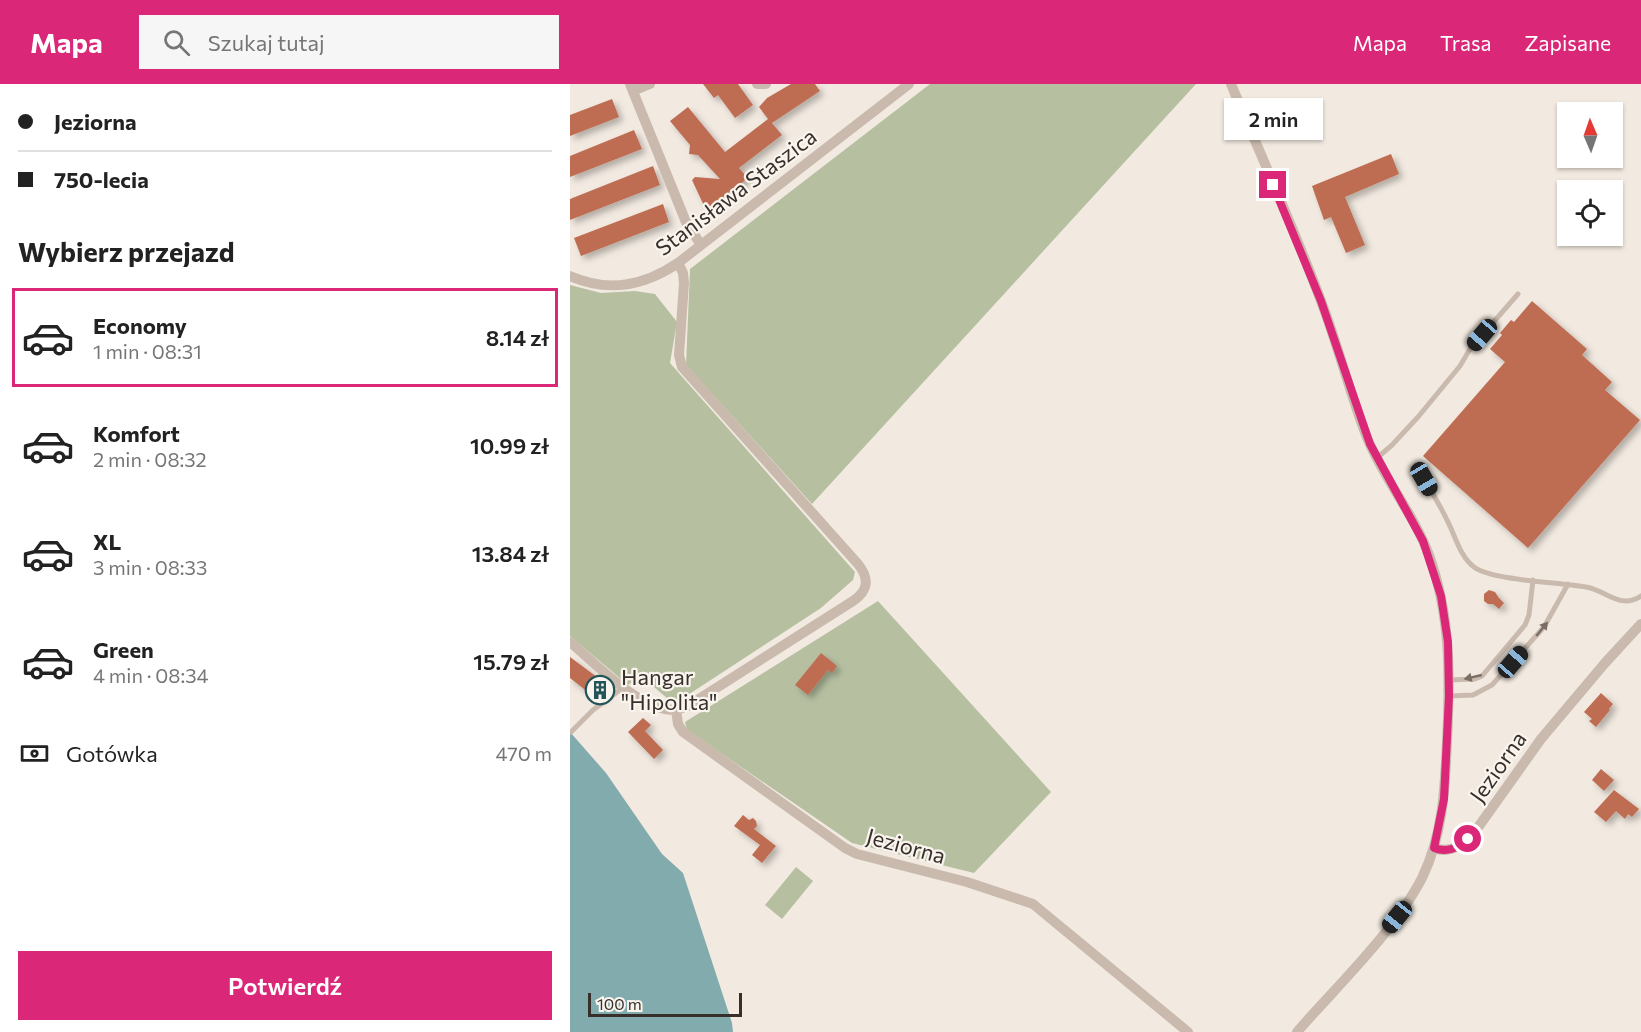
<!DOCTYPE html>
<html lang="pl">
<meta charset="utf-8">
<style>
body{margin:0;font-family:Commissioner,sans-serif;background:#f6f6f6;color:#222;height:100vh;display:flex;flex-direction:column;font-size:22px;white-space:nowrap}
*{box-sizing:border-box;margin:0}
p{font-size:20px;color:#767676}
.icon{flex:none;width:33px;height:33px;fill:none;stroke:currentColor;stroke-width:2;stroke-linecap:round;stroke-linejoin:round}
.map{position:relative;flex:1;overflow:hidden}
.sheet{display:flex;flex-direction:column;background:#fff;width:570px}
.sheet>*{flex:none}
.top-card{display:grid;align-content:center;height:132px;padding:0 18px;background:#fff}
.needle{width:39px;rotate:358deg}
.tools{position:absolute;left:987px;top:18px;display:grid;gap:12px}
.tools a{display:grid;place-items:center;width:66px;height:66px;border-radius:0px;background:#fff;box-shadow:0 2px 4px #0004;font-size:30px}
.scale{position:absolute;left:18px;bottom:15px;width:154px;box-sizing:border-box;padding-left:6px;border:3px solid #382f2b;border-top:0;font-size:16px;line-height:21px;white-space:nowrap;color:#382f2b;-webkit-text-stroke:4px #f9f4ed;paint-order:stroke}
.end{position:absolute;width:27px;height:27px;margin:-14px;border:8px solid #db2777;background:#fff;box-shadow:0 0 0 3px #fff}
.from{border-radius:50%}
.bubble{position:absolute;height:42px;border-radius:0px;background:#fff;box-shadow:0 2px 4px #0004;font-size:20px;font-weight:600;line-height:42px;text-align:center}
.car{position:absolute;width:18px;height:36px;margin:-18px -9px;border-radius:8px;box-shadow:0 0 4px 2px #0007;background:linear-gradient(#222 24%,#8ab4d8 0 40%,#222 0 76%,#8ab4d8 0 86%,#222 0)}
.top-card b{display:flex;align-items:center;gap:21px;height:57px;font-size:22px}
.top-card b+b{border-top:2px solid #e0e0e0}
.top-card i{width:15px;height:15px;background:#222}
ul{padding:0;list-style:none}
li{display:flex;align-items:center;gap:18px;height:99px;margin:0 12px 9px;padding:0 6px;border:3px solid transparent;border-radius:0px}
li div{flex:1}
li b{display:block;font-size:22px}
li em{font-style:normal;font-weight:600}
li.current{border-color:#db2777}
li>.icon{width:54px;height:54px;stroke-width:1.5}
h2{padding:0 18px;font-size:27px;line-height:72px}
.pay{display:flex;align-items:center;gap:15px;height:66px;padding:0 18px;font-size:22px}
.pay p{margin-inline-start:auto}
.button{display:flex;gap:12px;margin-top:auto;padding:12px 18px}
.button a{flex:1;height:69px;border-radius:0px;background:#db2777;color:#fff;font-size:24px;font-weight:600;line-height:69px;text-align:center}
header{display:flex;align-items:center;gap:36px;box-sizing:border-box;height:84px;padding:0 30px;background:#db2777;color:#fff}
header strong{font-size:28px}
nav{display:flex;gap:33px;margin-inline-start:auto;font-size:21px}
.search{width:420px;height:54px;background:#f6f6f6;display:flex;align-items:center;gap:15px;box-sizing:border-box;padding:0 21px;border-radius:0px;color:#767676;font-size:22px}
main{display:flex;flex:1;min-height:0}
.map>svg:first-child{display:block}
.green{fill:#b6c0a1}
.water{fill:#81abad}
.building{fill:#be6d52;filter:url(#shadow)}
.lines{fill:none;stroke-linecap:round;stroke-linejoin:round}
.service{stroke:#cabaad;stroke-width:5}
.minor{stroke:#cabaad;stroke-width:10}
.oneway{fill:#7a6e66}
.route{stroke:#db2777;stroke-width:8}
.labels{text-anchor:middle;stroke-width:4.5;stroke-linejoin:round;paint-order:stroke}
.street-label{font-size:22px;fill:#382f2b;stroke:#f9f4ed}
.poi-label{font-size:22px;fill:#382f2b;stroke:#f9f4ed;text-anchor:start}
</style>
<header>
<strong>Mapa</strong>
<div class="search"><svg class="icon" aria-label="search" viewBox="0 0 24 24"><circle cx="10" cy="10" r="6"/><path d="M15 15l6 6"/></svg>Szukaj tutaj</div>
<nav><a>Mapa</a><a>Trasa</a><a>Zapisane</a></nav>
</header>
<main>
<section class="sheet">
<div class="top-card">
<b><i class="from"></i>Jeziorna</b>
<b><i></i>750-lecia</b>
</div>
<h2>Wybierz przejazd</h2>
<ul>
<li class="current"><svg class="icon" aria-label="car" viewBox="0 0 24 24"><path d="M5 17H2v-5l4-1 3-4h7l3 4 3 1v5h-3M9 17h6M6 11h13"/><circle cx="7" cy="17" r="2"/><circle cx="17" cy="17" r="2"/></svg><div><b>Economy</b><p>1 min · 08:31</p></div><em>8.14 zł</em></li>
<li><svg class="icon" aria-label="car" viewBox="0 0 24 24"><path d="M5 17H2v-5l4-1 3-4h7l3 4 3 1v5h-3M9 17h6M6 11h13"/><circle cx="7" cy="17" r="2"/><circle cx="17" cy="17" r="2"/></svg><div><b>Komfort</b><p>2 min · 08:32</p></div><em>10.99 zł</em></li>
<li><svg class="icon" aria-label="car" viewBox="0 0 24 24"><path d="M5 17H2v-5l4-1 3-4h7l3 4 3 1v5h-3M9 17h6M6 11h13"/><circle cx="7" cy="17" r="2"/><circle cx="17" cy="17" r="2"/></svg><div><b>XL</b><p>3 min · 08:33</p></div><em>13.84 zł</em></li>
<li><svg class="icon" aria-label="car" viewBox="0 0 24 24"><path d="M5 17H2v-5l4-1 3-4h7l3 4 3 1v5h-3M9 17h6M6 11h13"/><circle cx="7" cy="17" r="2"/><circle cx="17" cy="17" r="2"/></svg><div><b>Green</b><p>4 min · 08:34</p></div><em>15.79 zł</em></li>
</ul>
<div class="pay"><svg class="icon" aria-label="cash" viewBox="0 0 24 24"><path d="M3 7h18v10H3z"/><circle cx="12" cy="12" r="2"/></svg>Gotówka<p>470 m</p></div>
<div class="button"><a>Potwierdź</a></div>
</section>
<div class="map">
<svg width="1071" height="948" viewBox="0 0 1071 948">
<defs>
<filter id="shadow"><feDropShadow dx="4" dy="4" stdDeviation="3" flood-color="#0004"/></filter>
</defs>
<rect width="100%" height="100%" fill="#f2eae1"/>
<path class="green" d="M 360,0 L 626,0 L 242,420 L 116,281 L 120,185 Z
M 0,201 L 31,209 L 65,207 L 85,210 L 107,238 L 100,279 L 285,488 L 283,496 L 251,524 L 104,620 L 71,592 L 58,601 L 0,552 Z
M 308,517 L 481,708 L 404,789 L 282,759 L 117,646 L 115,638 Z
M 226,783 L 243,797 L 212,835 L 195,821 Z"/>
<path class="water" d="M 0,648 L 36,689 L 92,770 L 113,789 L 162,939 L 163,948 L 0,948 Z"/>
<path class="building" d="M 133,0 L 168,0 L 183,21 L 165,34 L 148,11 L 144,14 Z
M 221,0 L 245,0 L 250,7 L 202,39 L 212,51 L 169,84 L 178,94 L 136,126 L 122,96 L 125,93 L 150,95 L 128,71 L 119,70 L 120,61 L 100,37 L 118,23 L 155,68 L 198,35 L 189,23 L 197,14 Z
M 42,15 L 49,33 L 0,52 L 0,31 Z
M 64,46 L 72,65 L 0,93 L 0,72 Z
M 821,70 L 829,90 L 775,113 L 795,161 L 776,169 L 761,133 L 754,136 L 742,102 Z
M 83,82 L 90,101 L 0,136 L 0,115 Z
M 93,120 L 99,138 L 11,172 L 4,154 Z
M 962,217 L 1017,265 L 1012,271 L 1042,298 L 1035,306 L 1070,336 L 958,464 L 853,372 L 935,278 L 920,265 L 932,251 L 930,249 L 941,236 L 944,238 Z
M 919,506 L 925,508 L 929,514 L 934,519 L 929,525 L 923,520 L 918,520 L 914,517 L 914,510 Z
M 251,569 L 267,582 L 262,589 L 258,586 L 238,611 L 225,601 Z
M 0,573 L 39,602 L 28,616 L 0,594 Z
M 1031,609 L 1043,620 L 1039,625 L 1040,626 L 1026,643 L 1019,637 L 1022,635 L 1014,628 Z
M 73,634 L 81,641 L 75,647 L 93,666 L 84,675 L 58,648 Z
M 1031,685 L 1044,696 L 1034,707 L 1022,696 Z
M 1044,706 L 1069,725 L 1062,733 L 1058,730 L 1055,735 L 1046,727 L 1036,738 L 1024,728 Z
M 173,731 L 179,736 L 183,734 L 186,737 L 187,742 L 184,745 L 206,762 L 192,779 L 182,771 L 190,761 L 164,742 Z"/>
<g class="lines">
<path class="service" d="M 807,374 L 822,361 L 848,333 L 890,282 L 900,265 L 948,210
M 846,381 C 856,399 868,417 877,436 C 885,451 890,473 904,483 C 923,497 990,498 1016,503 C 1036,506 1050,526 1071,512
M 879,596 L 905,595 L 912,592 L 955,541 L 959,531 L 963,496
M 879,612 L 903,611 L 922,601 L 974,543 L 998,500
M 1,648 L 23,626 L 54,603"/>
<path class="minor" d="M 60,0 L 116,138 L 131,161
M 187,0 L 196,0
M 661,0 C 691,72 724,144 751,217 C 768,261 779,307 796,351 C 812,393 843,428 859,471 C 881,532 880,593 877,657 C 875,704 873,751 852,794 C 824,848 767,902 727,948
M 63,7 L 80,0
M 0,192 C 39,209 74,202 108,179 L 339,0
M 0,558 C 27,581 70,627 106,626 L 108,640 L 113,648 L 275,764 L 287,770 L 397,798 L 463,820 L 618,948
M 106,626 L 118,622 L 283,517 C 298,507 300,495 288,480 L 112,283 L 109,271 L 114,199 L 113,189 L 108,179
M 864,764 C 881,770 892,761 904,749 L 971,655 L 1035,579 L 1071,540"/>
</g>
<defs><path id="oneway-solid" d="M-6-.8H1V-3.2L6.5 0L1 3.2V.8H-6Z" transform="scale(1.5)"/></defs>
<g class="oneway">
<use href="#oneway-solid" transform="translate(972 545) rotate(-51)"/>
<use href="#oneway-solid" transform="translate(903 593) rotate(167)"/>
</g>
<g class="lines">
<path class="route" d="M 703,101 L 751,217 L 800,360 L 853,457 L 871,512 L 878,558 L 879,612 L 874,715 L 864,764 C 878,769 887,764 898,755"/>
</g>
<defs>
<g id="building-ring" transform="scale(1.5)"><circle r="9.5" fill="#f9f4ed" stroke="#235458" stroke-width="1.5"/><path d="M-4-6H4V6H1V3H-1V6H-4ZM-2.5-4.3h1.7v1.8h-1.7ZM.8-4.3h1.7v1.8H.8ZM-2.5-1h1.7V.8h-1.7ZM.8-1h1.7V.8H.8Z" fill="#235458"/></g>
</defs>
<g fill-rule="evenodd">
<use href="#building-ring" x="30" y="606"/>
</g>
<g class="labels">
<g class="street-label">
<text transform="translate(166 108) rotate(-37)" y="8">Stanisława Staszica</text>
<text transform="translate(928 683) rotate(-55)" y="8">Jeziorna</text>
<text transform="translate(336 762) rotate(15)" y="8">Jeziorna</text>
</g>
<g class="poi-label">
<text x="51" y="601">Hangar<tspan x="51" dy="25">"Hipolita"</tspan></text>
</g>
</g>
</svg>
<div class="tools">
<a><svg class="needle" viewBox="-14 -14 28 28"><path d="M0-13l5 13h-10z" fill="#e53935"/><path d="M0 13l5-13h-10z" fill="#767676"/></svg></a>
<a><svg class="icon" aria-label="locate" viewBox="0 0 24 24"><circle cx="12" cy="12" r="6"/><path d="M12 2v4M12 18v4M2 12h4M18 12h4"/></svg></a>
</div>
<div class="scale">100 m</div>
<i class="end from" style="left:898px;top:755px"></i>
<i class="end" style="left:703px;top:101px"></i>
<div class="bubble" style="left:654px;top:14px;width:99px">2 min</div>
<i class="car" style="left:912px;top:251px;rotate:221deg"></i>
<i class="car" style="left:854px;top:395px;rotate:150deg"></i>
<i class="car" style="left:943px;top:578px;rotate:41deg"></i>
<i class="car" style="left:827px;top:833px;rotate:219deg"></i>
</div>
</main>
